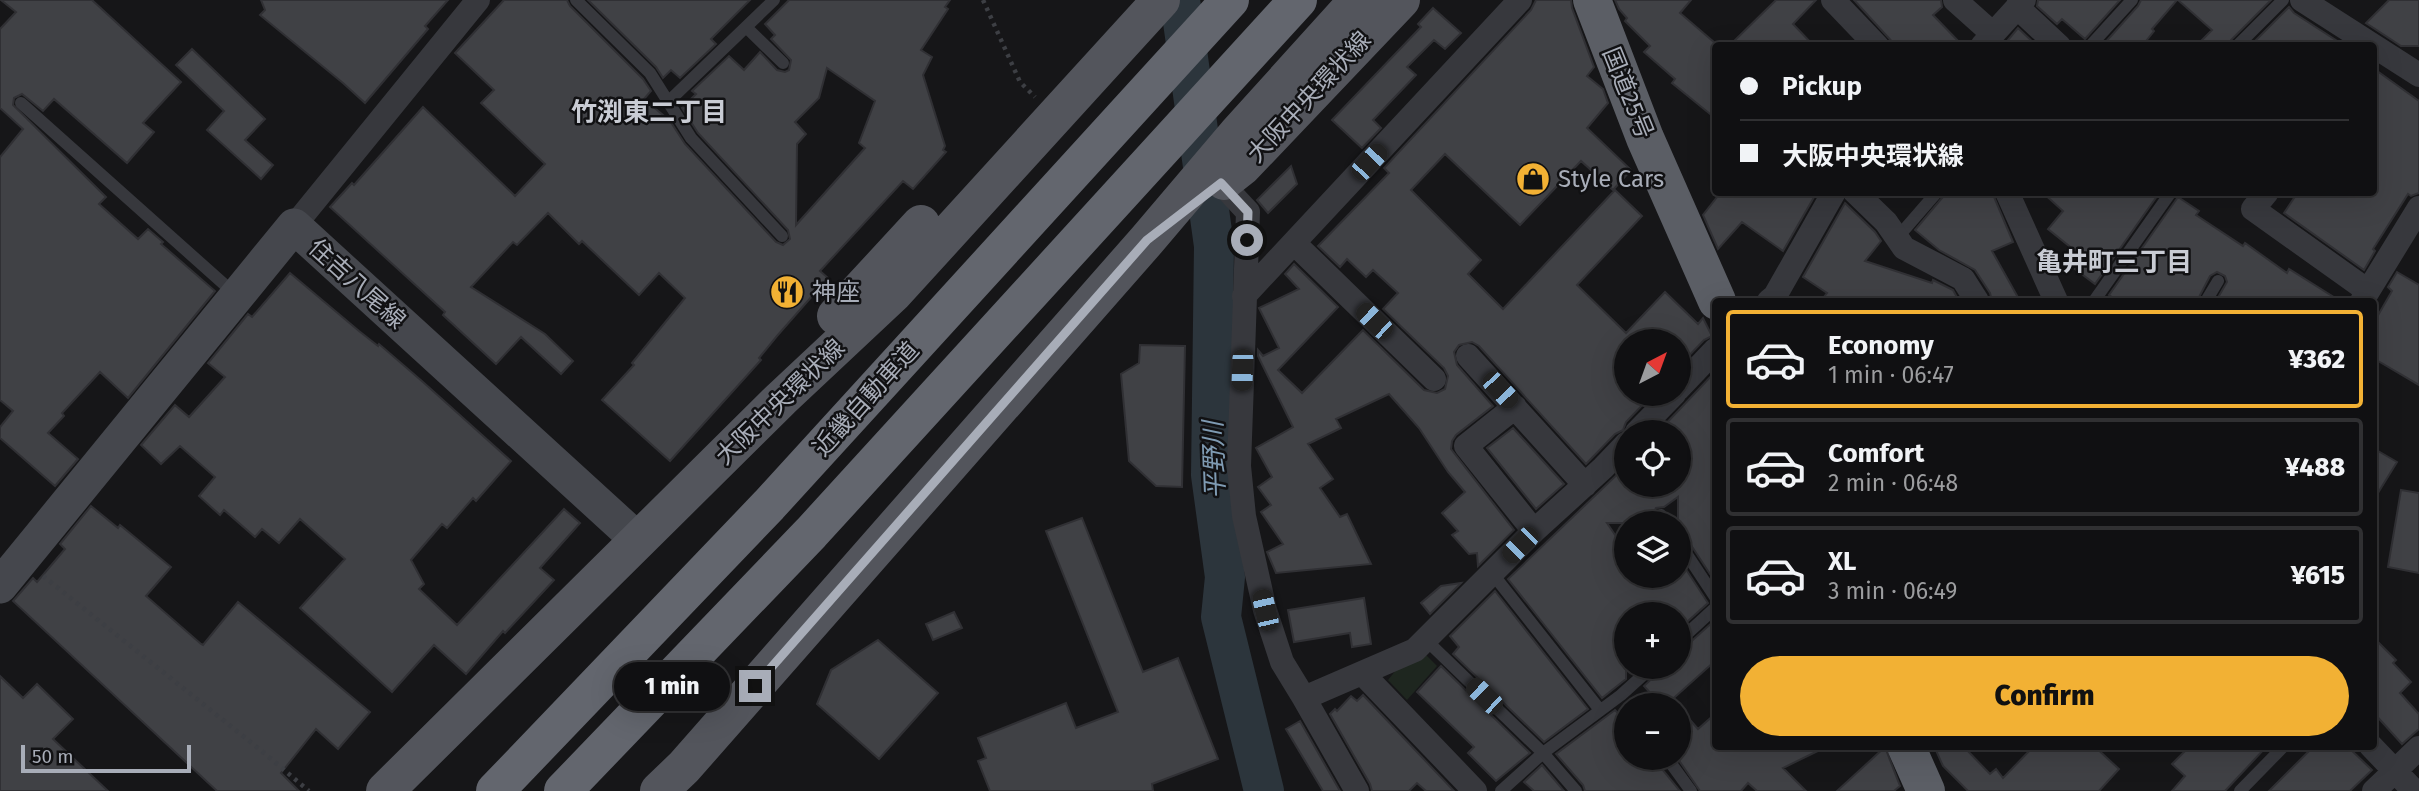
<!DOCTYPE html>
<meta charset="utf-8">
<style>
body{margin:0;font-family:"Fira Sans","Noto Sans JP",sans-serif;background:#19191b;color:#f1f3f6;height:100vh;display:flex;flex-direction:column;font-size:26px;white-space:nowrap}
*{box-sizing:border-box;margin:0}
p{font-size:23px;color:#9c9d9f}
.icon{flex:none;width:38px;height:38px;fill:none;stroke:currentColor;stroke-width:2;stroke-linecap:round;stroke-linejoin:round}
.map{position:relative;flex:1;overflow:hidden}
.sheet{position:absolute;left:1712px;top:298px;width:665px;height:452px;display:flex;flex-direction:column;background:#101012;border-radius:7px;box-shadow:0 7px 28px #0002,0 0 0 2px #303032}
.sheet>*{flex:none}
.hud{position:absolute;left:1712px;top:42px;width:665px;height:154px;border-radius:7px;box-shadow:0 7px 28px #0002,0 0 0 2px #303032;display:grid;align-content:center;height:154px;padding:0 28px;background:#101012}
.needle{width:46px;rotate:41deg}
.fabs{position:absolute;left:1614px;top:329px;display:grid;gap:14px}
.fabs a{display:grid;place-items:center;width:77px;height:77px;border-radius:50%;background:#101012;box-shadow:0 7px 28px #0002,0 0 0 2px #303032;font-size:35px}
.scale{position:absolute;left:21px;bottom:18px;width:170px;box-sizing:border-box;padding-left:7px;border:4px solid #a8adb8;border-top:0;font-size:19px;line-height:24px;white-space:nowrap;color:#a8adb8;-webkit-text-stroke:5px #111113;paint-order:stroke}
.end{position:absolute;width:32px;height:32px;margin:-16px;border:9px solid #a8adb8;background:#111;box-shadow:0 0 0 4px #111}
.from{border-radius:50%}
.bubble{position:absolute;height:49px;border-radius:24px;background:#101012;box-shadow:0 7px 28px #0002,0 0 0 2px #303032;font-size:23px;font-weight:800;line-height:49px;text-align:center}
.car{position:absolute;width:21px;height:42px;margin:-21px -10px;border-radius:9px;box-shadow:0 0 5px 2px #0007;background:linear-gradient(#222 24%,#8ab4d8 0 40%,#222 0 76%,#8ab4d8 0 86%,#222 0)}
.hud b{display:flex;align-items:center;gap:24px;height:66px;font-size:26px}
.hud b+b{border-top:2px solid #303032}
.hud i{width:18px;height:18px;background:#f1f3f6}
ul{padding:12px 0 0;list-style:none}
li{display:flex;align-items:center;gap:21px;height:98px;margin:0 14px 10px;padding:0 14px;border:4px solid #303032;border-radius:7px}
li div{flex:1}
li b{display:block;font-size:26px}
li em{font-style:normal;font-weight:800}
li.current{border-color:#f2b134}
li>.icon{width:63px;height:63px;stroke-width:1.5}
.button{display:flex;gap:14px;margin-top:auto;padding:14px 28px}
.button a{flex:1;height:80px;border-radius:42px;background:#f2b134;color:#111;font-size:28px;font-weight:800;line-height:80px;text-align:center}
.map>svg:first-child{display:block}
.green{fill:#1e261f}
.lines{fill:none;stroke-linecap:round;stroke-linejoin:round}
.river{stroke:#2c353c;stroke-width:40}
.building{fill:#404145;stroke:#303034;stroke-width:2;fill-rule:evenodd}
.path{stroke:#3d3f44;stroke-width:4.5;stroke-dasharray:3.5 5;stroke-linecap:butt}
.service{stroke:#37383d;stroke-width:12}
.minor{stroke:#37383d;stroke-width:24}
.secondary{stroke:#45474d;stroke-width:35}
.primary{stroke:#53555c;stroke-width:38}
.trunk{stroke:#5b5e65;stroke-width:38}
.motorway{stroke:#63666e;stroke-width:38}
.route{stroke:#a8adb8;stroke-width:9}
.labels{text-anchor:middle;stroke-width:5;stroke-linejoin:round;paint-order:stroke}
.street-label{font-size:24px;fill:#a8adb8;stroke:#111113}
.poi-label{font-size:24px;fill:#a8adb8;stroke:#111113;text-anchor:start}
.neighbourhood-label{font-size:26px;font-weight:bold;fill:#c9ccd4;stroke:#111113}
.water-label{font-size:26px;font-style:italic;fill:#7f9bb3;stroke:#111113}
</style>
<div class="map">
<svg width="2419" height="791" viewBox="0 0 2419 791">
<rect width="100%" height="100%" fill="#161618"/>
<path class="green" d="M 1424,653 L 1437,666 L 1407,700 L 1388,680 L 1396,670 Z"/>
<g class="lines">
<path class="river" d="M 1180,0 L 1214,246 L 1211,475 L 1225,577 L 1221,617 L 1264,791"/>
</g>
<path class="building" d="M 1,0 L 92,0 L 181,82 L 143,123 L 154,132 L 127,163 L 54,99 L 43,111 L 22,94 L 14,98 L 13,105 L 106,197 L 99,204 L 138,239 L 148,229 L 163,242 L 161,244 L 215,291 L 128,398 L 100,372 L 62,413 L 64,416 L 48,433 L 78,459 L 55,486 L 0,438 L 0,427 L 13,411 L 0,400 L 0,157 L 23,129 L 0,108 L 0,29 L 16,12 Z
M 261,0 L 448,0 L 425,26 L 428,29 L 365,103 L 343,83 L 260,15 L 265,10 Z
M 504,0 L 567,0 L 570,6 L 643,79 L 651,91 L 644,99 L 670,121 L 685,144 L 776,242 L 783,245 L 790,239 L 788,230 L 698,133 L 682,108 L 696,94 L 692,91 L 729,56 L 744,70 L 760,52 L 777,70 L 785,72 L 789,70 L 791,60 L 771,39 L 775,35 L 765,24 L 789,0 L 950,0 L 945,7 L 948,9 L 921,50 L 932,57 L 923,75 L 945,146 L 943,150 L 946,152 L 913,189 L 903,181 L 820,271 L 828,278 L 777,336 L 759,358 L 761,360 L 670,461 L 602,400 L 634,365 L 632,363 L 685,298 L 659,273 L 639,295 L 582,241 L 579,244 L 548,213 L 517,245 L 513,242 L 471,287 L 545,334 L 573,361 L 561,374 L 521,337 L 496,364 L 443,315 L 445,312 L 330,207 L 352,183 L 354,185 L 423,107 L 515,196 L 545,164 L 481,103 L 494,90 L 455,53 ZM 827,68 L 875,101 L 859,143 L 865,148 L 796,225 L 797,144 L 806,134 L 795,122 L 819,98 Z
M 588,0 L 750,0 L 711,39 L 716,44 L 680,78 L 671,70 L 663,78 L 656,67 Z
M 1536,0 L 1571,0 L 1572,8 L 1594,67 L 1587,76 L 1603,89 L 1608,103 L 1587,128 L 1631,170 L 1613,190 L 1581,161 L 1520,225 L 1445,154 L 1411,190 L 1481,260 L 1468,274 L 1503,309 L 1615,190 L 1642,216 L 1577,285 L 1626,333 L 1665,292 L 1698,324 L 1703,318 L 1712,336 L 1704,340 L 1678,367 L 1678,341 L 1626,341 L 1626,394 L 1653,394 L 1626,422 L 1623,430 L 1615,434 L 1586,464 L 1479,346 L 1472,342 L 1459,345 L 1454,352 L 1457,365 L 1493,406 L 1456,435 L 1452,441 L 1451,449 L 1514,530 L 1478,566 L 1477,553 L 1469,554 L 1452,535 L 1458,531 L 1442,513 L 1465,492 L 1448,472 L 1419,428 L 1389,394 L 1336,419 L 1341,428 L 1308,444 L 1333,479 L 1320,488 L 1340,517 L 1347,514 L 1371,564 L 1276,573 L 1267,552 L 1283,544 L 1261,512 L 1271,505 L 1258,487 L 1272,477 L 1256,448 L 1293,427 L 1258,356 L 1258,350 L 1263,356 L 1279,348 L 1259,308 L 1299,289 L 1285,274 L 1294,264 L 1338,307 L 1278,370 L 1302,393 L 1363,330 L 1424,390 L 1437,393 L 1445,389 L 1448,376 L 1444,368 L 1383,309 L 1398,293 L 1373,270 L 1366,277 L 1347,259 L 1340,267 L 1318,246 L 1389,173 L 1384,168 L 1531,10 Z
M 1615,0 L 1691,0 L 1680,13 L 1715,43 L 1715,118 L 1672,83 L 1675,79 L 1644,52 L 1650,46 L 1625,21 L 1627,18 L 1619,9 Z
M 1776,0 L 1816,0 L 1793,24 L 1814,46 L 1729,46 Z
M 1854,0 L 1941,0 L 1942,7 L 1933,15 L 1963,46 L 1896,46 Z
M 2038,0 L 2120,0 L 2085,39 L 2062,19 L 2057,24 L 2037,6 Z
M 2141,0 L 2177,0 L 2152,29 L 2154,31 L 2142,46 L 2102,46 L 2138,6 Z
M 2178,0 L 2271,0 L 2231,40 L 2228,46 L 2196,46 L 2212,30 Z
M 2389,0 L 2419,0 L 2419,46 L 2401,46 L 2366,23 Z
M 2289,7 L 2294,13 L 2345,46 L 2250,46 Z
M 1433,8 L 1461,33 L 1445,49 L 1434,40 L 1407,67 L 1416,75 L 1373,120 L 1381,128 L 1362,148 L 1332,120 L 1421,27 L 1418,24 Z
M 2018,28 L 2036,45 L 2036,46 L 2003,46 Z
M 192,49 L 265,119 L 245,140 L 273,165 L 261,179 L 207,130 L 224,111 L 176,65 Z
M 2373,68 L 2419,101 L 2419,193 L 2411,196 L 2408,194 L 2373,249 L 2375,251 L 2364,270 L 2284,213 L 2298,192 L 2373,192 Z
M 1291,166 L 1297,184 L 1268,213 L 1257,200 Z
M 1721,192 L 1817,192 L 1783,251 L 1742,222 L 1718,249 L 1703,215 Z
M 1947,192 L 1992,192 L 2013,242 L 1992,251 L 2020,301 L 1992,301 L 1990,293 L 1975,270 L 1939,250 L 1915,230 Z
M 2042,192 L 2160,192 L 2095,284 L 2075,269 L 2084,258 L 2048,229 L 2063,211 Z
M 2178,197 L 2199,211 L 2196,215 L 2243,246 L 2245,243 L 2287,273 L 2289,269 L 2340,301 L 2216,301 L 2227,282 L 2225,276 L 2217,272 L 2210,276 L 2197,301 L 2118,301 L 2109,295 Z
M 1845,203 L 1875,232 L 1881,241 L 1865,261 L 1932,283 L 1933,280 L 1953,290 L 1959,301 L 1821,301 L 1827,293 L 1803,277 Z
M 2397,272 L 2419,285 L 2419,385 L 2373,358 L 2373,324 L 2392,291 L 2388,287 Z
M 290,273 L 359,331 L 378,346 L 379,344 L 423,382 L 511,461 L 476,501 L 473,498 L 447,528 L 442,524 L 411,560 L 424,584 L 419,589 L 457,625 L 564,509 L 580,523 L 540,568 L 554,580 L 505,633 L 503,631 L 466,674 L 434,645 L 392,692 L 300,608 L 345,559 L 300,519 L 279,543 L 262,529 L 255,537 L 224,510 L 220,515 L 199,496 L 215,477 L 180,446 L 161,464 L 141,445 L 175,405 L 189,417 L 225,377 L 208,363 L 248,314 L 252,317 Z
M 1140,345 L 1185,346 L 1182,487 L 1156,486 L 1129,461 L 1121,374 L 1139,363 Z
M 1715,372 L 1715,571 L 1710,574 L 1685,536 L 1678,532 L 1678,497 L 1664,507 L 1656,508 L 1652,516 L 1643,523 L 1607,523 L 1626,551 L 1626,576 L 1678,576 L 1678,557 L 1708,603 L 1678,630 L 1678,614 L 1626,614 L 1626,679 L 1602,698 L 1508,579 L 1626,466 L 1626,485 L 1678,485 L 1678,432 L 1658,432 Z
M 1513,428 L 1564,484 L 1536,509 L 1487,448 Z
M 2373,448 L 2397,462 L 2373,501 Z
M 2401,490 L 2419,493 L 2419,573 L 2388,567 Z
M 91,506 L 118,528 L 120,525 L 171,567 L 146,596 L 201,644 L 203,645 L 238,602 L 370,712 L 338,749 L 316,729 L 281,773 L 299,791 L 217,791 L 13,601 L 33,578 L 37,582 L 65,549 L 60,544 Z
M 1082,518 L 1143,672 L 1178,658 L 1218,759 L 1152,784 L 1153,791 L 990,791 L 978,761 L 986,758 L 978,738 L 1066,703 L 1076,728 L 1118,712 L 1046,531 Z
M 1461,583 L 1430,614 L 1421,603 L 1441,586 Z
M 1495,591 L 1588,709 L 1544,742 L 1453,654 L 1459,647 L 1450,636 Z
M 1364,598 L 1371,644 L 1352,647 L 1350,633 L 1294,642 L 1288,610 Z
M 954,612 L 962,628 L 933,640 L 926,624 Z
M 1715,620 L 1715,661 L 1666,705 L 1661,705 L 1644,686 L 1658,673 L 1661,667 L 1678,667 L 1678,651 L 1684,648 Z
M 2373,637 L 2396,660 L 2393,663 L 2411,682 L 2400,693 L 2419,714 L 2419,729 L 2402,744 L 2373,712 Z
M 878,640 L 938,693 L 879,759 L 817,704 L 831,670 Z
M 1441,666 L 1530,753 L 1496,781 L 1468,753 L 1474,747 L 1417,692 Z
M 0,676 L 23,698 L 37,684 L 73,719 L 53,739 L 108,791 L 0,791 Z
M 1363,695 L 1454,791 L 1426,791 L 1417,783 L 1409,791 L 1372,791 L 1370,784 L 1330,714 L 1335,709 L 1337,711 L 1351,696 L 1357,701 Z
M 1678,706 L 1698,729 L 1715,714 L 1715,746 L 1828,746 L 1783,768 L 1806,791 L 1757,791 L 1748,783 L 1741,791 L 1700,791 L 1678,759 Z
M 1615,710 L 1626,722 L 1626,758 L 1635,758 L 1642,766 L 1653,758 L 1680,791 L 1585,791 L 1583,785 L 1556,754 Z
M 1300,721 L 1340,791 L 1323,791 L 1286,729 Z
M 1934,746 L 1963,746 L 1990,774 L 1996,769 L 2003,778 L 2034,746 L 2094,746 L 2119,769 L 2099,791 L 1968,791 L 1943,766 Z
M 2190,746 L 2267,746 L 2225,791 L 2172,791 L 2185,776 L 2172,764 Z
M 2314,746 L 2347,746 L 2372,770 L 2350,791 L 2269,791 Z
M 1885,747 L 1900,786 L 1894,791 L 1837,791 Z
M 1542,765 L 1564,791 L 1534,791 L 1524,782 Z"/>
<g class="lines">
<path class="path" d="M 983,0 L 1020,82 L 1035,97
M 43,576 L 258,748 L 309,791"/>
<path class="service" d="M 576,0 L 650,73 L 691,138 L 782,236
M 746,27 L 783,63
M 2090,46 L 2132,0
M 2237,46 L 2283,0
M 669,101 L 774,0
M 21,103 L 235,294
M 1897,238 L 1937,192
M 2094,301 L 2171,192
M 2206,301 L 2218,281
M 1661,515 L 1667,523
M 1678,541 L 1715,597
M 1492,573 L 1600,710
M 1425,639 L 1543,753 L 1576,791
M 1678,642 L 1715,608
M 1667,758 L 1691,791
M 1501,791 L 1543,753 L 1621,695 L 1652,667
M 2240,791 L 2284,746"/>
<path class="minor" d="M 1833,0 L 1877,46
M 1955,0 L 1993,34
M 2302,0 L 2419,75
M 2017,7 L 2059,46
M 1982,46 L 2024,0
M 1221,183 L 1248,212 L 1239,466 L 1244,516 L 1265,610 L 1282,662 L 1304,698 L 1357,791
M 1855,192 L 1886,222 L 1904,248 L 1963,279 L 1977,301
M 2007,192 L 2056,301
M 2267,192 L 2253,209 L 2368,291
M 294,226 L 478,0
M 1294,243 L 1434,379
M 1244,296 L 1520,0
M 1769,301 L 1775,296 L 1834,192
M 2362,301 L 2419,208
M 1468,356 L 1585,485
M 1678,389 L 1715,350
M 1515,407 L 1466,446 L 1534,531
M 1637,432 L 1674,394
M 1363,674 L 1475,791
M 1304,698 L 1415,650 L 1534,531 L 1603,468 L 1626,444
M 2371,746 L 2414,791
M 2374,791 L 2419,748"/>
<path class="secondary" d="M 0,586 L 294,226 L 639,541"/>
<path class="primary" d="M 1224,181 L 1243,166 L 1401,0
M 836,316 L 921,224
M 385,791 L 781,399 L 893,294 L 1161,0
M 659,791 L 684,767 L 1147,240 L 1237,134 L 1358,0"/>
<path class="trunk" d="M 1592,0 L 1645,138 L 1717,301
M 1906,746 L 1926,791"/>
<path class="motorway" d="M 495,791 L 769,505 L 1230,0
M 563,791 L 811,533 L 1298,0"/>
</g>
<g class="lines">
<path class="route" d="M 755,686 L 1147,240 L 1221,183 L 1248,212 L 1247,240"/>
</g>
<defs>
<g id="shop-disc" transform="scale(1.75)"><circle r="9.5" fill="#f2b134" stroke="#111113"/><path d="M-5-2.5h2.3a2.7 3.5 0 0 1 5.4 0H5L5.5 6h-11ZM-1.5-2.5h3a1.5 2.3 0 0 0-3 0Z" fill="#111"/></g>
<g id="restaurant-disc" transform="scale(1.75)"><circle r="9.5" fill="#f2b134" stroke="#111113"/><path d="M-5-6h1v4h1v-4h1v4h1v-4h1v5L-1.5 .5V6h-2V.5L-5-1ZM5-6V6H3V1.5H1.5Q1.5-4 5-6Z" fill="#111"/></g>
</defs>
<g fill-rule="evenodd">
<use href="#shop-disc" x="1533" y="179"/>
<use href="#restaurant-disc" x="787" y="292"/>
</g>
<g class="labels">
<g class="street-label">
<text transform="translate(1628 93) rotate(68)" y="8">国道25号</text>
<text transform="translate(1309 97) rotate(-47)" y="8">大阪中央環状線</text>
<text transform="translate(357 284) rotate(42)" y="8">住吉八尾線</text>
<text transform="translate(866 399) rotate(-48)" y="8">近畿自動車道</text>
<text transform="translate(780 402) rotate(-44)" y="8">大阪中央環状線</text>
</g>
<g class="poi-label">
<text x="1558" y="187">Style Cars</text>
<text x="812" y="300">神座</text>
</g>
<g class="neighbourhood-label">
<text x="649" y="121">竹渕東二丁目</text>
<text x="2114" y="271">亀井町三丁目</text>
</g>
<g class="water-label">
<text transform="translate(1214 460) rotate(-92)" y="9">平野川</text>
</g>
</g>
</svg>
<div class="fabs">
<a><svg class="needle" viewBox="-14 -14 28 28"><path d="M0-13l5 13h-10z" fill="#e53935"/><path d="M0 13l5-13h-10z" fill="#9c9d9f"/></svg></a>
<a><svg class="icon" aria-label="locate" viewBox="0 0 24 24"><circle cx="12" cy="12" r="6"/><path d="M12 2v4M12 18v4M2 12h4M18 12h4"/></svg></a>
<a><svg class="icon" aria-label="layers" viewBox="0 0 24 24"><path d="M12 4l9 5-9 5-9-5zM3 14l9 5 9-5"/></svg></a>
<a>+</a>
<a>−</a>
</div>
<div class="scale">50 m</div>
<i class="end from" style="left:1247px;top:240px"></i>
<i class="end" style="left:755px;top:686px"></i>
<div class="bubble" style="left:614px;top:662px;width:116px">1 min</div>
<i class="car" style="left:1369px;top:162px;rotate:43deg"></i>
<i class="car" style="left:1374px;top:321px;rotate:314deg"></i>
<i class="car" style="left:1242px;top:370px;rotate:182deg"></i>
<i class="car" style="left:1500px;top:390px;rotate:137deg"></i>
<i class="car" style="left:1520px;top:545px;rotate:225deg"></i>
<i class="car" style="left:1265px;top:610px;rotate:347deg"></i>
<i class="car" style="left:1484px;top:696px;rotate:314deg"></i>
<div class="hud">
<b><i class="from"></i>Pickup</b>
<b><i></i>大阪中央環状線</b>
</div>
<section class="sheet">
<ul>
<li class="current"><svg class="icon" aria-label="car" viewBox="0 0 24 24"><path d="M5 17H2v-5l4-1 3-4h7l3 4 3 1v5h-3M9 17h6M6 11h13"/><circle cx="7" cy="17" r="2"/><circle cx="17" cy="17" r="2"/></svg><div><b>Economy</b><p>1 min · 06:47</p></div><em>¥362</em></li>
<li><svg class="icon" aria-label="car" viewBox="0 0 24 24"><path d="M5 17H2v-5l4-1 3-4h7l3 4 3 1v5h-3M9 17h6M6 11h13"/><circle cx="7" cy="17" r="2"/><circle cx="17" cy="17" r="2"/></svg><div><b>Comfort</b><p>2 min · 06:48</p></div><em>¥488</em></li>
<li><svg class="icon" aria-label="car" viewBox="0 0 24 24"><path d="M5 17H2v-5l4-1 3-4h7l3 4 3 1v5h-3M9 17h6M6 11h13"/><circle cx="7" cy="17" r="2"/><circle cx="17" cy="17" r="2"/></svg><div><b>XL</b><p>3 min · 06:49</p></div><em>¥615</em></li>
</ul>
<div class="button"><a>Confirm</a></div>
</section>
</div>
